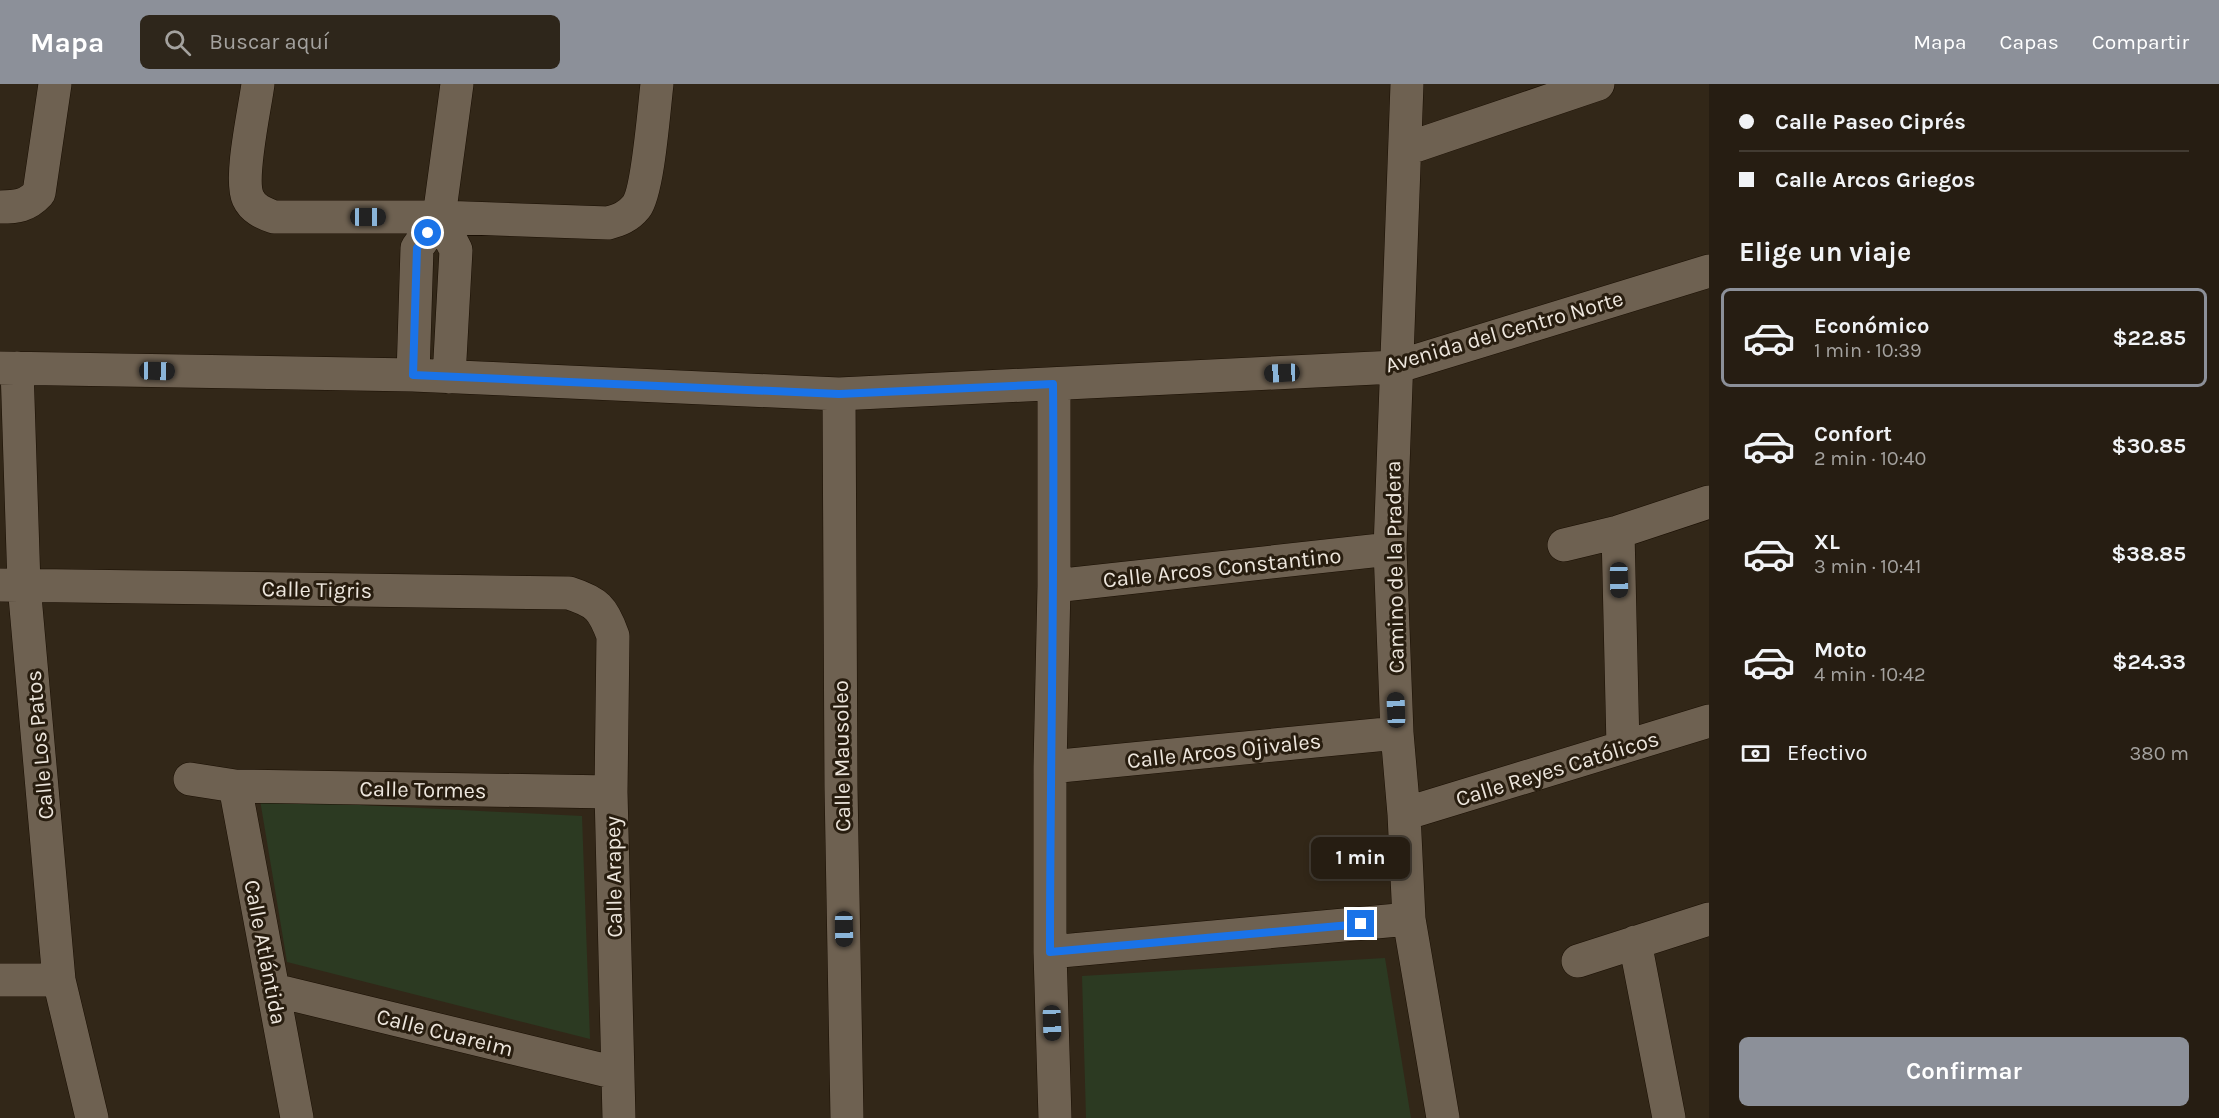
<!DOCTYPE html>
<html lang="es">
<meta charset="utf-8">
<style>
body{margin:0;font-family:Karla,sans-serif;background:#2e261b;color:#f1f3f6;height:100vh;display:flex;flex-direction:column;font-size:22px;white-space:nowrap}
*{box-sizing:border-box;margin:0}
p{font-size:20px;color:#a4a29f}
.icon{flex:none;width:33px;height:33px;fill:none;stroke:currentColor;stroke-width:2;stroke-linecap:round;stroke-linejoin:round}
.map{position:relative;flex:1;overflow:hidden}
.drawer{display:flex;flex-direction:column;background:#261d12;width:510px}
.drawer>*{flex:none}
.top-card{display:grid;align-content:center;height:132px;padding:0 30px;background:#261d12}
.end{position:absolute;width:27px;height:27px;margin:-14px;border:8px solid #1a73e8;background:#fff;box-shadow:0 0 0 3px #fff}
.from{border-radius:50%}
.bubble{position:absolute;height:42px;border-radius:9px;background:#261d12;box-shadow:0 3px 9px #0003,0 0 0 2px #423b32;font-size:20px;font-weight:700;line-height:42px;text-align:center}
.car{position:absolute;width:18px;height:36px;margin:-18px -9px;border-radius:8px;box-shadow:0 0 4px 2px #0007;background:linear-gradient(#222 24%,#8ab4d8 0 40%,#222 0 76%,#8ab4d8 0 86%,#222 0)}
.top-card b{display:flex;align-items:center;gap:21px;height:57px;font-size:22px}
.top-card b+b{border-top:2px solid #423b32}
.top-card i{width:15px;height:15px;background:#f1f3f6}
ul{padding:0;list-style:none}
li{display:flex;align-items:center;gap:18px;height:99px;margin:0 12px 9px;padding:0 18px;border:3px solid transparent;border-radius:9px}
li div{flex:1}
li b{display:block;font-size:22px}
li em{font-style:normal;font-weight:700}
li.current{border-color:#8c9099}
li>.icon{width:54px;height:54px;stroke-width:1.5}
h2{padding:0 30px;font-size:27px;line-height:72px}
.pay{display:flex;align-items:center;gap:15px;height:66px;padding:0 30px;font-size:22px}
.pay p{margin-inline-start:auto}
.action{display:flex;gap:12px;margin-top:auto;padding:12px 30px}
.action a{flex:1;height:69px;border-radius:9px;background:#8c9099;color:#fff;font-size:24px;font-weight:700;line-height:69px;text-align:center}
header{display:flex;align-items:center;gap:36px;box-sizing:border-box;height:84px;padding:0 30px;background:#8c9099;color:#fff}
header strong{font-size:28px}
nav{display:flex;gap:33px;margin-inline-start:auto;font-size:21px}
.search{width:420px;height:54px;background:#2e261b;display:flex;align-items:center;gap:15px;box-sizing:border-box;padding:0 21px;border-radius:9px;color:#a4a29f;font-size:22px}
main{display:flex;flex:1;min-height:0}
.map>svg:first-child{display:block}
.green{fill:#2c3a22}
.lines{fill:none;stroke-linecap:round;stroke-linejoin:round}
.minor-casing{stroke:#1a0f03;stroke-width:34}
.minor{stroke:#6e6151;stroke-width:33}
.route{stroke:#1a73e8;stroke-width:8}
.labels{text-anchor:middle;stroke-width:6;stroke-linejoin:round;paint-order:stroke}
.street-label{font-size:22px;fill:#ede6dd;stroke:#281d0f}
</style>
<header>
<strong>Mapa</strong>
<div class="search"><svg class="icon" aria-label="search" viewBox="0 0 24 24"><circle cx="10" cy="10" r="6"/><path d="M15 15l6 6"/></svg>Buscar aquí</div>
<nav><a>Mapa</a><a>Capas</a><a>Compartir</a></nav>
</header>
<main>
<div class="map">
<svg width="1709" height="1034" viewBox="0 0 1709 1034">
<rect width="100%" height="100%" fill="#322718"/>
<path class="green" d="M 260,716 L 582,732 L 590,955 L 287,878 Z
M 1385,874 L 1411,1034 L 1086,1034 L 1082,892 Z"/>
<g class="lines">
<g class="minor-casing">
<path id="minor" d="M 258,0 C 255,24 239,94 248,114 C 253,125 263,129 274,133 L 439,133 L 608,139 C 619,136 628,133 636,123 C 648,108 654,24 657,0
M 1407,0 L 1390,465 L 1397,649 L 1404,730 L 1409,835 L 1443,1034
M 1406,65 L 1598,0
M 0,123 C 17,123 27,122 39,109 L 55,0
M 439,133 L 456,166 L 449,293
M 0,284 L 413,291 L 839,310 L 1396,283 L 1709,187
M 17,284 L 24,501 L 59,896 L 92,1034
M 413,291 L 417,164 L 439,133 L 457,0
M 1054,300 L 1054,502 L 1050,683 L 1050,868 L 1055,1034
M 839,310 L 841,703 L 847,1034
M 1618,448 L 1623,663
M 1564,461 L 1618,448 L 1709,418
M 0,501 L 569,509 C 597,518 603,524 613,552 L 611,708 L 619,1034
M 1054,502 L 1390,465
M 1050,683 L 1397,649
M 190,695 L 235,702 L 611,708
M 235,702 L 297,1034
M 1404,730 L 1709,637
M 1635,858 L 1669,1034
M 1050,868 L 1409,835
M 1578,877 L 1709,835
M 0,896 L 59,896
M 274,906 L 616,989"/>
</g>
<use href="#minor" class="minor"/>
</g>
<g class="lines">
<path class="route" d="M 428,149 L 417,164 L 413,291 L 839,310 L 1053,300 C 1055,490 1050,679 1050,868 L 1361,840"/>
</g>
<g class="labels">
<g class="street-label">
<text transform="translate(1504 247) rotate(-16)" y="8">Avenida del Centro Norte</text>
<text transform="translate(1222 483) rotate(-6)" y="8">Calle Arcos Constantino</text>
<text transform="translate(1394 483) rotate(-91)" y="8">Camino de la Pradera</text>
<text transform="translate(317 505) rotate(1)" y="8">Calle Tigris</text>
<text transform="translate(39 661) rotate(-95)" y="8">Calle Los Patos</text>
<text transform="translate(1224 666) rotate(-6)" y="8">Calle Arcos Ojivales</text>
<text transform="translate(841 672) rotate(-91)" y="8">Calle Mausoleo</text>
<text transform="translate(1557 684) rotate(-17)" y="8">Calle Reyes Católicos</text>
<text transform="translate(423 705) rotate(1)" y="8">Calle Tormes</text>
<text transform="translate(613 793) rotate(-91)" y="8">Calle Arapey</text>
<text transform="translate(266 868) rotate(79)" y="8">Calle Atlántida</text>
<text transform="translate(445 948) rotate(14)" y="8">Calle Cuareim</text>
</g>
</g>
</svg>
<i class="end from" style="left:428px;top:149px"></i>
<i class="end" style="left:1361px;top:840px"></i>
<div class="bubble" style="left:1311px;top:753px;width:99px">1 min</div>
<i class="car" style="left:368px;top:133px;rotate:90deg"></i>
<i class="car" style="left:157px;top:287px;rotate:91deg"></i>
<i class="car" style="left:1282px;top:289px;rotate:267deg"></i>
<i class="car" style="left:1619px;top:496px;rotate:179deg"></i>
<i class="car" style="left:1396px;top:626px;rotate:358deg"></i>
<i class="car" style="left:844px;top:845px;rotate:179deg"></i>
<i class="car" style="left:1052px;top:939px;rotate:178deg"></i>
</div>
<section class="drawer">
<div class="top-card">
<b><i class="from"></i>Calle Paseo Ciprés</b>
<b><i></i>Calle Arcos Griegos</b>
</div>
<h2>Elige un viaje</h2>
<ul>
<li class="current"><svg class="icon" aria-label="car" viewBox="0 0 24 24"><path d="M5 17H2v-5l4-1 3-4h7l3 4 3 1v5h-3M9 17h6M6 11h13"/><circle cx="7" cy="17" r="2"/><circle cx="17" cy="17" r="2"/></svg><div><b>Económico</b><p>1 min · 10:39</p></div><em>$22.85</em></li>
<li><svg class="icon" aria-label="car" viewBox="0 0 24 24"><path d="M5 17H2v-5l4-1 3-4h7l3 4 3 1v5h-3M9 17h6M6 11h13"/><circle cx="7" cy="17" r="2"/><circle cx="17" cy="17" r="2"/></svg><div><b>Confort</b><p>2 min · 10:40</p></div><em>$30.85</em></li>
<li><svg class="icon" aria-label="car" viewBox="0 0 24 24"><path d="M5 17H2v-5l4-1 3-4h7l3 4 3 1v5h-3M9 17h6M6 11h13"/><circle cx="7" cy="17" r="2"/><circle cx="17" cy="17" r="2"/></svg><div><b>XL</b><p>3 min · 10:41</p></div><em>$38.85</em></li>
<li><svg class="icon" aria-label="car" viewBox="0 0 24 24"><path d="M5 17H2v-5l4-1 3-4h7l3 4 3 1v5h-3M9 17h6M6 11h13"/><circle cx="7" cy="17" r="2"/><circle cx="17" cy="17" r="2"/></svg><div><b>Moto</b><p>4 min · 10:42</p></div><em>$24.33</em></li>
</ul>
<div class="pay"><svg class="icon" aria-label="cash" viewBox="0 0 24 24"><path d="M3 7h18v10H3z"/><circle cx="12" cy="12" r="2"/></svg>Efectivo<p>380 m</p></div>
<div class="action"><a>Confirmar</a></div>
</section>
</main>
